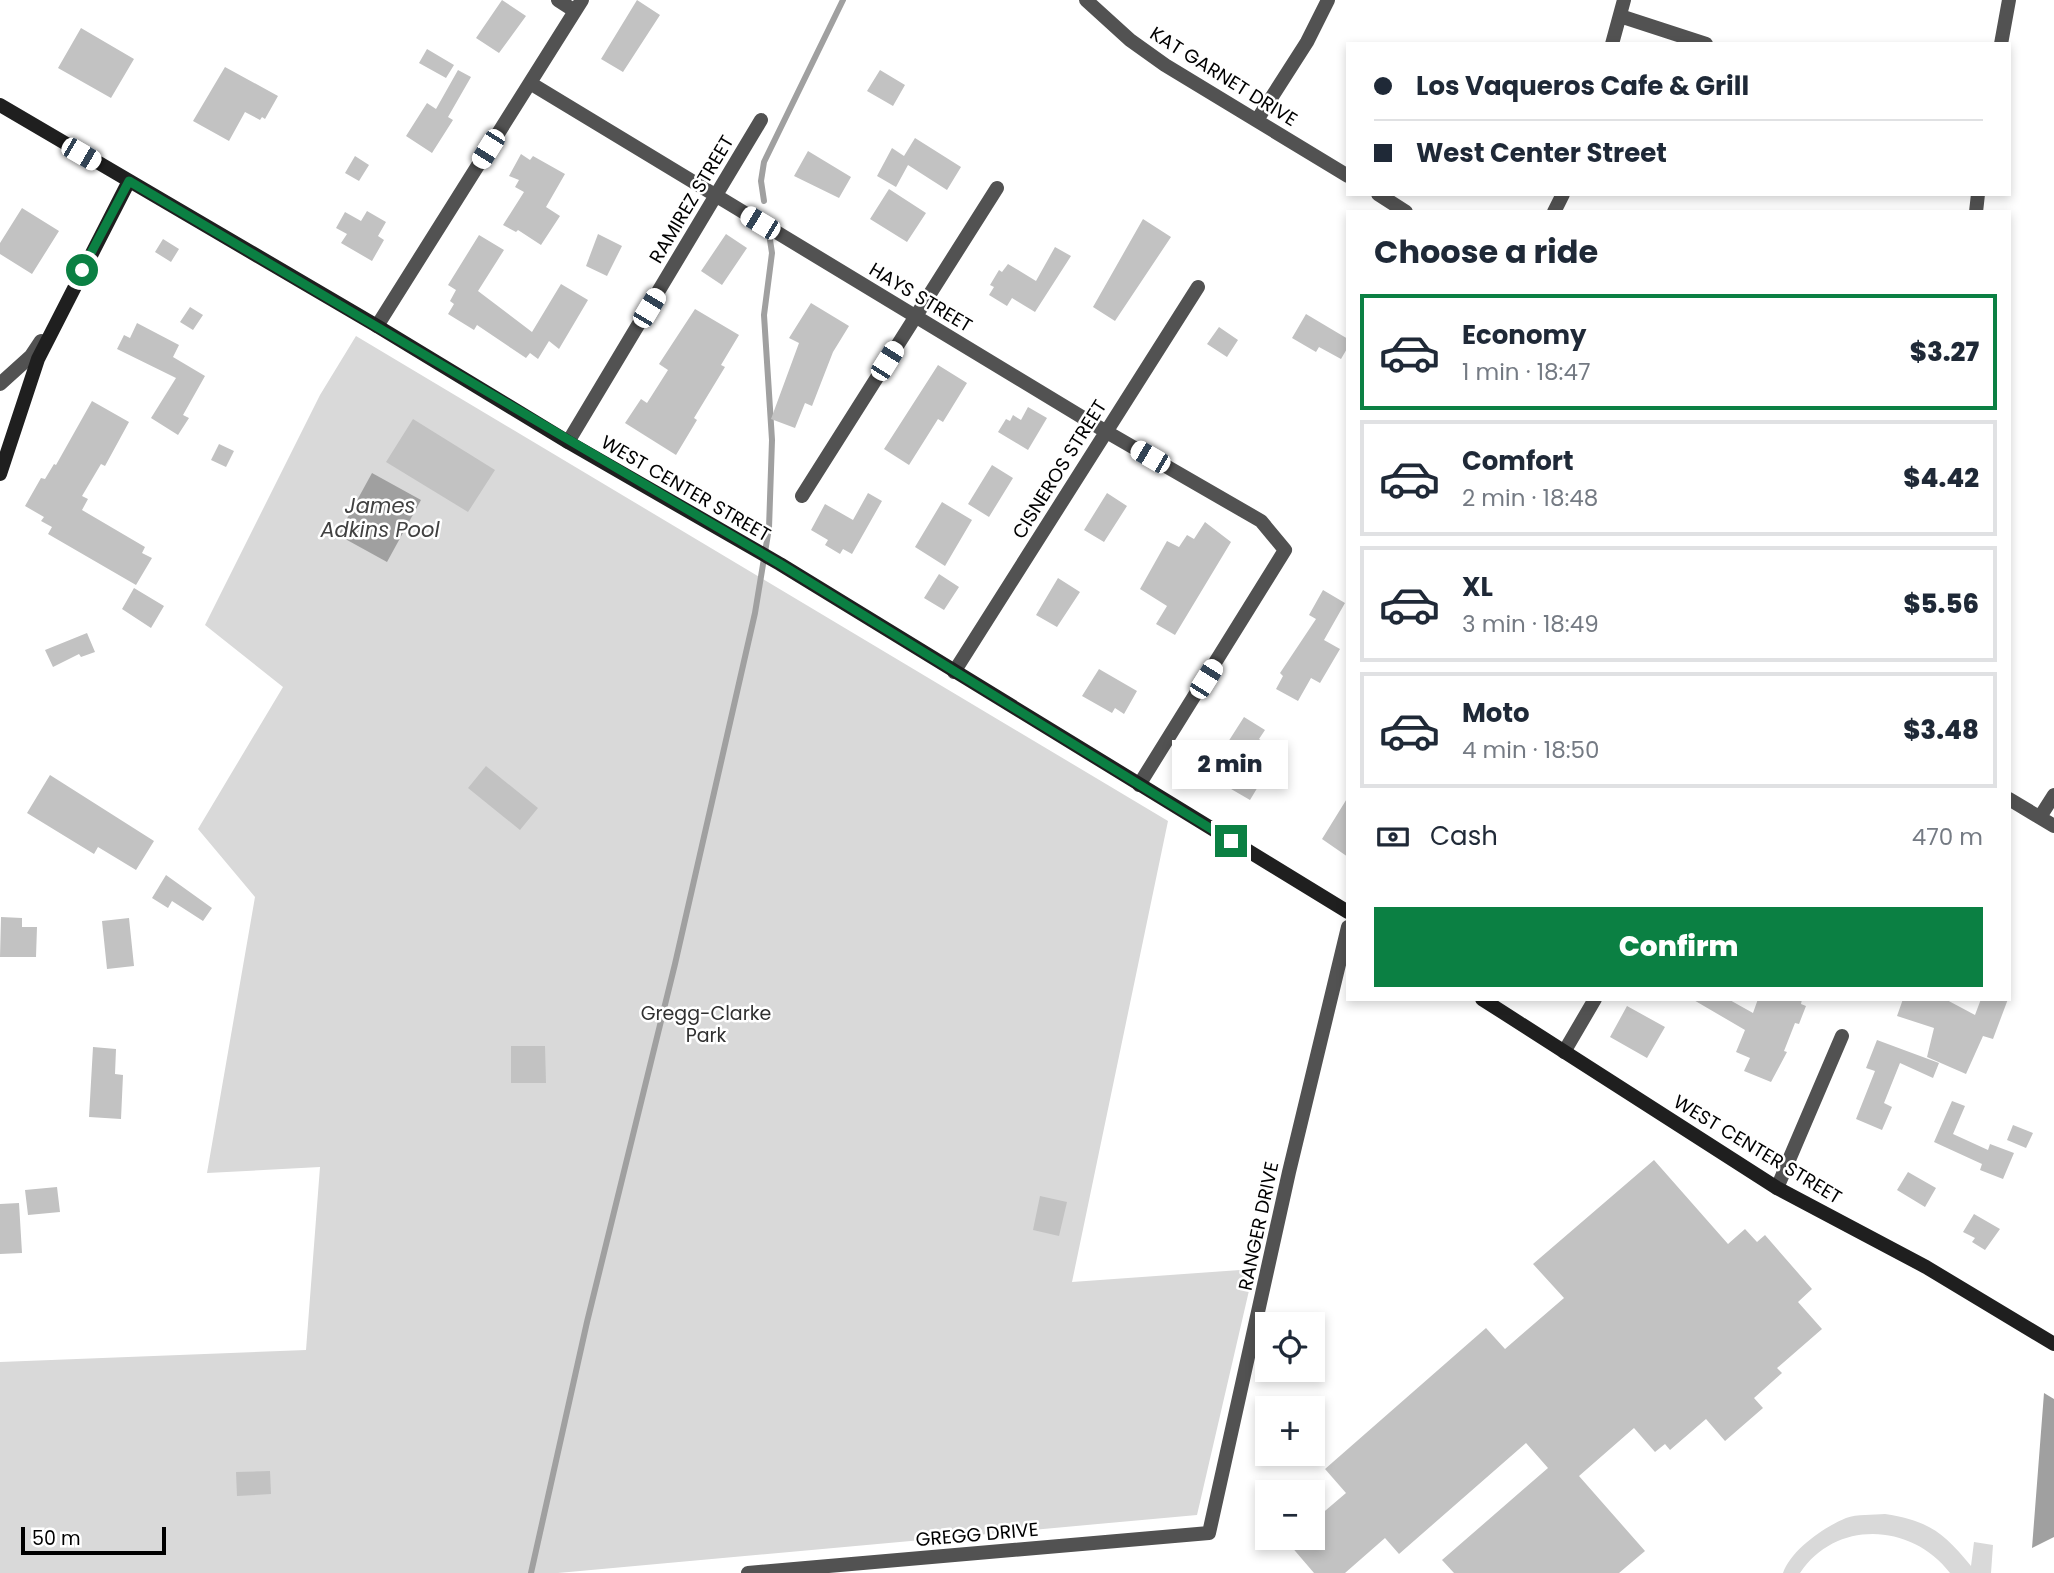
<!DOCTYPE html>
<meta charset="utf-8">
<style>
body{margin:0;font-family:Poppins,sans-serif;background:#f2f2f3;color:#1f2937;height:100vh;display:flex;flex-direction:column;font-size:26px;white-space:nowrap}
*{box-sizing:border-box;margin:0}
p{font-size:23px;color:#747a83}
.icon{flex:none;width:38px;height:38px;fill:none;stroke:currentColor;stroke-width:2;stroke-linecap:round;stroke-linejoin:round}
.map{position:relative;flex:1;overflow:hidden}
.side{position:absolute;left:1346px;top:210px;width:665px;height:791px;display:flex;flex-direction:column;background:#fff;border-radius:0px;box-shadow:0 4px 10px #0003}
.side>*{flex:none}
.guide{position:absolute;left:1346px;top:42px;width:665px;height:154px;border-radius:0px;box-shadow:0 4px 10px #0003;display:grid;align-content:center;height:154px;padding:0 28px;background:#fff}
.buttons{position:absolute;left:1255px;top:1312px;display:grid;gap:14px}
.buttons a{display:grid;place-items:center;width:70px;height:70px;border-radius:0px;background:#fff;box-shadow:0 4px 10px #0003;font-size:35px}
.scale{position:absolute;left:21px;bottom:18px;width:145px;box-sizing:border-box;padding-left:7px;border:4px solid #000;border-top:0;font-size:19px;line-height:24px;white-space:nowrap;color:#000;-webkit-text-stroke:5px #fff;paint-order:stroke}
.end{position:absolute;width:32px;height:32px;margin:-16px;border:9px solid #0b8043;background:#fff;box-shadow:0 0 0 4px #fff}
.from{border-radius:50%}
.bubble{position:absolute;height:49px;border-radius:0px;background:#fff;box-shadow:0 4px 10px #0003;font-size:23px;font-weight:800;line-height:49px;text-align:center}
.car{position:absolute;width:21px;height:42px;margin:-21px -10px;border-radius:9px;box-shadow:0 0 5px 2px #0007;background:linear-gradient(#fff 24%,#345 0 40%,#fff 0 76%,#345 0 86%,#fff 0)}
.guide b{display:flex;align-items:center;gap:24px;height:66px;font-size:26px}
.guide b+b{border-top:2px solid #e0e1e3}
.guide i{width:18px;height:18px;background:#1f2937}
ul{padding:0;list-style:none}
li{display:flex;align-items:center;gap:21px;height:116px;margin:0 14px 10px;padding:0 14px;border:4px solid #e0e1e3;border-radius:0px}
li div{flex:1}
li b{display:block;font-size:26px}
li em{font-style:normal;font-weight:800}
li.current{border-color:#0b8043}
li>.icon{width:63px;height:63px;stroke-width:1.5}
h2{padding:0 28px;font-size:32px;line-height:84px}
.pay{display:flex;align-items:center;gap:18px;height:77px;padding:0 28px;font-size:26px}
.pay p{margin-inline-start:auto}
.cta{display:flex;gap:14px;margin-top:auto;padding:14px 28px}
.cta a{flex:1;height:80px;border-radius:0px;background:#0b8043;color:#fff;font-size:28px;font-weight:800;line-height:80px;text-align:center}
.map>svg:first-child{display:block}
.green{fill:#d9d9d9}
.water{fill:#a0a0a0}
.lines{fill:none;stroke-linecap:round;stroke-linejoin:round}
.stream{stroke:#a0a0a0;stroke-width:6}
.building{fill:#c2c2c2}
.street{stroke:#525252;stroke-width:14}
.secondary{stroke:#1f1f1f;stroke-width:14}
.route{stroke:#0b8043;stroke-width:9}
.labels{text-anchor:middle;stroke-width:5;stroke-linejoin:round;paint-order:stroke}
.street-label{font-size:19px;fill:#000;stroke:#fff}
.park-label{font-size:19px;fill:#303030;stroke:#fff}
.water-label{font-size:21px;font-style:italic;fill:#414141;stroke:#fff}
</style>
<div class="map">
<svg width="2054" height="1573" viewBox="0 0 2054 1573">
<rect width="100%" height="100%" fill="#fff"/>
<path class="green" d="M 356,336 L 1168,821 L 1072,1282 L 1254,1269 L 1197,1515 L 558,1573 L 0,1573 L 0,1362 L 306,1350 L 320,1167 L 207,1173 L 255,897 L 198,829 L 283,687 L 205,625 L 320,395 Z
M 1885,1514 C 1929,1521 1943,1532 1971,1566 L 1974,1542 L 1993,1545 L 1991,1573 L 1950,1573 C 1912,1523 1836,1519 1800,1573 L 1783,1573 C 1791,1550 1824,1527 1846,1518 C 1857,1514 1873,1515 1885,1514 Z"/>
<path class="water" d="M 372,473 L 421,500 L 387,562 L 338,535 Z
M 2044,1393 L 2054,1399 L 2054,1537 L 2032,1548 Z"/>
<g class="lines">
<path class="stream" d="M 764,201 L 761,181 L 764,162 L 843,0
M 531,1573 L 587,1322 L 675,964 L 755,613 L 769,528 L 772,440 L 764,315 L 772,253 L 770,240"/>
</g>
<path class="building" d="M 502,0 L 526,16 L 499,53 L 476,38 Z
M 637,0 L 660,15 L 623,72 L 601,59 Z
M 81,28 L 134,59 L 111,98 L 58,68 Z
M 427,49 L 454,65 L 446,78 L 419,63 Z
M 225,67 L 278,96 L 265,119 L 262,117 L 260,120 L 245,112 L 229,141 L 193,121 Z
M 458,70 L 471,77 L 448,117 L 453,120 L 432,153 L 406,136 L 427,103 L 436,109 Z
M 880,70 L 905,85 L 893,106 L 867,91 Z
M 915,138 L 961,167 L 947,190 L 908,165 L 896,187 L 877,176 L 892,148 L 904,156 Z
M 808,151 L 851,177 L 839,198 L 794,176 Z
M 521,154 L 530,160 L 533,156 L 565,174 L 546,207 L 560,216 L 541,245 L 518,230 L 516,232 L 503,225 L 524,192 L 515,187 L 519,180 L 509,176 Z
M 355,156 L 369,165 L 359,181 L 345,173 Z
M 889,189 L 926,213 L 907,242 L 870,219 Z
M 22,208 L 59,231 L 32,274 L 0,254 L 0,243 Z
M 367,211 L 386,222 L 378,236 L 384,240 L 372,261 L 341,243 L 347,234 L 336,228 L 345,212 L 361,221 Z
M 1143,219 L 1171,237 L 1115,321 L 1093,307 Z
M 598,234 L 622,246 L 607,276 L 586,266 Z
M 726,234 L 747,248 L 722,285 L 701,271 Z
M 479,235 L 504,250 L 478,291 L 532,332 L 561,284 L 588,300 L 559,349 L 549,341 L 538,359 L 530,353 L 526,358 L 477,325 L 474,330 L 448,314 L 454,304 L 450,301 L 456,290 L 448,285 Z
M 163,239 L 179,249 L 171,262 L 155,252 Z
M 1055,247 L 1071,256 L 1035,312 L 1012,298 L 1007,306 L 989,295 L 994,287 L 990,285 L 999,270 L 1002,272 L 1008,264 L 1036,281 Z
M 811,303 L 849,326 L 833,352 L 812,406 L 805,403 L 795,428 L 771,419 L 799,343 L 789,338 Z
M 190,307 L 203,315 L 193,330 L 180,322 Z
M 695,309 L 739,335 L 721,365 L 725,367 L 694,418 L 697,420 L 676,455 L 625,423 L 641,399 L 647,403 L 668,370 L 659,364 Z
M 1306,314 L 1348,339 L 1348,347 L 1341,359 L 1319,347 L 1316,352 L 1292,338 Z
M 137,323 L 179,345 L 173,357 L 205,376 L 183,415 L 189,418 L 178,435 L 151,418 L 176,378 L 117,349 L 124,335 L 130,338 Z
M 1219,327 L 1238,340 L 1227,357 L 1207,344 Z
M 938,365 L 967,383 L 943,422 L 938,419 L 909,465 L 884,449 Z
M 92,401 L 129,422 L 105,466 L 101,464 L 82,496 L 88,499 L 82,510 L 145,547 L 142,553 L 152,558 L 136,585 L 48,534 L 52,527 L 41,521 L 44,517 L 25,506 L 41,478 L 45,479 L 54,464 L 56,465 Z
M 1028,407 L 1047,418 L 1028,450 L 998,432 L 1006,419 L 1010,421 L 1013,415 L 1021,420 Z
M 413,419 L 495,470 L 468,512 L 386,462 Z
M 219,444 L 234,451 L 226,467 L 211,460 Z
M 992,465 L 1013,478 L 989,517 L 968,504 Z
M 868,493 L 882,501 L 852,554 L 843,549 L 840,554 L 825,545 L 828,540 L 811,530 L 825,504 L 853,520 Z
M 1107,493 L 1127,506 L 1104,542 L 1084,530 Z
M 942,502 L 972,520 L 945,566 L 915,547 Z
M 1205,522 L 1231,542 L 1175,635 L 1156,624 L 1167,606 L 1140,589 L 1167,541 L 1179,547 L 1187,535 L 1194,539 Z
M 939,574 L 959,587 L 944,610 L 924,598 Z
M 1058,578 L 1080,592 L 1057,627 L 1036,615 Z
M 134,588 L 164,606 L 151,628 L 122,609 Z
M 1323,590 L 1345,603 L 1324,640 L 1340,649 L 1320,683 L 1311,678 L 1298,701 L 1276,689 L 1283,676 L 1280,673 L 1316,619 L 1309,615 Z
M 87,633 L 95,652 L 81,657 L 79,654 L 53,667 L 45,650 Z
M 1099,669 L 1137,691 L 1124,714 L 1115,708 L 1112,713 L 1082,696 Z
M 1244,717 L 1265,730 L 1259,739 L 1279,752 L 1250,800 L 1207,775 Z
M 486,766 L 538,808 L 520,830 L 468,788 Z
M 50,775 L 154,841 L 136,870 L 98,847 L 94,854 L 27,813 Z
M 1348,797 L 1348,857 L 1322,839 Z
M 166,875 L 212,908 L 203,921 L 172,901 L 168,908 L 152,898 Z
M 1,917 L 22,918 L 22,927 L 37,927 L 36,957 L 0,957 Z
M 129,918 L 134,966 L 107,969 L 102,921 Z
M 1692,999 L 1728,999 L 1753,1013 L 1758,999 L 1802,999 L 1801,1004 L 1806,1006 L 1799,1024 L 1795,1023 L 1784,1051 L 1787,1052 L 1771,1082 L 1744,1071 L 1750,1058 L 1736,1052 L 1745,1030 Z
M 1903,999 L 1945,999 L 1975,1015 L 1981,999 L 2008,999 L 1993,1039 L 1983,1036 L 1966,1074 L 1927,1057 L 1934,1028 L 1897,1016 Z
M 1627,1006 L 1665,1027 L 1647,1058 L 1610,1037 Z
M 1877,1040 L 1939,1063 L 1933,1078 L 1900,1063 L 1884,1103 L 1892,1107 L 1882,1130 L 1856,1119 L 1875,1071 L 1866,1068 Z
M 511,1046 L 545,1046 L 546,1083 L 511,1083 Z
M 93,1047 L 116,1049 L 115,1074 L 123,1075 L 121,1119 L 89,1117 Z
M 1952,1101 L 1965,1106 L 1953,1134 L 1988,1150 L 1990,1144 L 2014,1153 L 2003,1179 L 1980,1170 L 1982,1164 L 1934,1142 Z
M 2013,1125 L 2033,1133 L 2026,1148 L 2007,1140 Z
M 1654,1160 L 1728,1244 L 1745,1229 L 1757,1242 L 1765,1235 L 1812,1289 L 1798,1302 L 1822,1329 L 1777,1368 L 1782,1373 L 1754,1398 L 1763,1408 L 1725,1441 L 1706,1419 L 1670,1450 L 1665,1444 L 1655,1452 L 1634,1428 L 1579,1476 L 1645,1551 L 1619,1573 L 1454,1573 L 1442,1560 L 1548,1468 L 1526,1443 L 1399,1554 L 1385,1538 L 1345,1573 L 1314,1573 L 1284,1538 L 1312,1538 L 1312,1522 L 1346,1493 L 1325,1469 L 1486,1328 L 1505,1349 L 1564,1298 L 1533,1264 Z
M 1908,1172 L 1936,1188 L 1925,1207 L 1897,1190 Z
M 57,1187 L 60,1212 L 28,1215 L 25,1190 Z
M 1040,1196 L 1067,1202 L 1059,1236 L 1033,1230 Z
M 19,1203 L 22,1253 L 0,1254 L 0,1204 Z
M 1974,1214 L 2000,1229 L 1985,1250 L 1972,1242 L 1975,1238 L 1963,1232 Z
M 270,1471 L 271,1494 L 237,1496 L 236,1472 Z"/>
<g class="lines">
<path class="street" d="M 558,0 L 575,11
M 1086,0 L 1130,40 L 1165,65 L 1348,176
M 1620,16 L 1706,44
M 1612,44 L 1624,0
M 2001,44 L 2009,0
M 530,83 L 1105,431 L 1261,521 L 1285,550 L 1139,785
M 1257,120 L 1307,42 L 1328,0
M 1378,194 L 1406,212
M 1554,212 L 1563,194
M 1976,212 L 1978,194
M 377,326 L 582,0
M 0,384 L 31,356 L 41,341
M 568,442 L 761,120
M 802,496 L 997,188
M 954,672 L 1198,287
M 2009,799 L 2054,826
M 2040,817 L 2054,795
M 1564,1052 L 1595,999
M 1777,1188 L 1842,1036
M 748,1573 L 1209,1533 L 1289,1172 L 1348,927"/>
<path class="secondary" d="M 0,105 L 377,326 L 568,442 L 780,564 L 1348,912
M 0,474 L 38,359 L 129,181
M 1482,999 L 1777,1188 L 1926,1267 L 2054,1344"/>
</g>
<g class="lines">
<path class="route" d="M 82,270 L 129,181 L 780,564 L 1231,841"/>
</g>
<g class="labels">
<g class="street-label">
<text transform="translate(1224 76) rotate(32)" y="7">KAT GARNET DRIVE</text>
<text transform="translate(691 199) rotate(-59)" y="7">RAMIREZ STREET</text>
<text transform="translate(921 297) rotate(31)" y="7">HAYS STREET</text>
<text transform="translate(1059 469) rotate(-58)" y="7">CISNEROS STREET</text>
<text transform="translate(686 488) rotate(30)" y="7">WEST CENTER STREET</text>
<text transform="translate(1758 1149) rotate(31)" y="7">WEST CENTER STREET</text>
<text transform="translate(1258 1226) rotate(-78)" y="7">RANGER DRIVE</text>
<text transform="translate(977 1534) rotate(-5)" y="7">GREGG DRIVE</text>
</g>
<g class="park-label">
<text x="706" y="1020">Gregg-Clarke<tspan x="706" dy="22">Park</tspan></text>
</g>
<g class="water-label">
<text x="380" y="513">James<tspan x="380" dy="24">Adkins Pool</tspan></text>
</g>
</g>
</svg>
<div class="buttons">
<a><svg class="icon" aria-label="locate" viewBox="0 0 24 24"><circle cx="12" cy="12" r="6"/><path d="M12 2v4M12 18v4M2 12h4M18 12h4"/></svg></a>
<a>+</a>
<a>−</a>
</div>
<div class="scale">50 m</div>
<i class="end from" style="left:82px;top:270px"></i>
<i class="end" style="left:1231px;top:841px"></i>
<div class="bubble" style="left:1172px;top:740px;width:116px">2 min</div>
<i class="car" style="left:488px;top:149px;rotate:212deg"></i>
<i class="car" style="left:81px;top:154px;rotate:120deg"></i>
<i class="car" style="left:760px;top:223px;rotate:301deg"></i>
<i class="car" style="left:649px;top:308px;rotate:31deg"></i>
<i class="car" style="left:887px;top:361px;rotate:32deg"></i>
<i class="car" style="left:1150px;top:457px;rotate:300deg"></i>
<i class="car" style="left:1206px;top:679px;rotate:32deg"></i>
<div class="guide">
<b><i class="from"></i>Los Vaqueros Cafe &amp; Grill</b>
<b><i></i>West Center Street</b>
</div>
<section class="side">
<h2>Choose a ride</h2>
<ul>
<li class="current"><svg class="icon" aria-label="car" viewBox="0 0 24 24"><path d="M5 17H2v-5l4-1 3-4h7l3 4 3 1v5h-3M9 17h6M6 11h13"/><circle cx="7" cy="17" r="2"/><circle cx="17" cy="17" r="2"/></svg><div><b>Economy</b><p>1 min · 18:47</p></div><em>$3.27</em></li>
<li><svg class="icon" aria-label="car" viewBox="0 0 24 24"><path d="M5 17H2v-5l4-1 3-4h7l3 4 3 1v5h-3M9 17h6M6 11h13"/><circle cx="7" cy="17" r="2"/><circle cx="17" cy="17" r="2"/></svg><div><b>Comfort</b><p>2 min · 18:48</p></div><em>$4.42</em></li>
<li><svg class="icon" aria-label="car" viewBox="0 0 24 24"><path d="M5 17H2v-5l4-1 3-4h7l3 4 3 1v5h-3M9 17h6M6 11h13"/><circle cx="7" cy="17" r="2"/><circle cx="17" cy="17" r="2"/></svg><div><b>XL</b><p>3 min · 18:49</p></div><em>$5.56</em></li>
<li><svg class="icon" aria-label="car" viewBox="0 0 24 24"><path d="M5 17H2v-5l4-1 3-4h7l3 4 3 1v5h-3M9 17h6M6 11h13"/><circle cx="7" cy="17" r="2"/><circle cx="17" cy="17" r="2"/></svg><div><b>Moto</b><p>4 min · 18:50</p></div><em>$3.48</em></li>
</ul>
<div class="pay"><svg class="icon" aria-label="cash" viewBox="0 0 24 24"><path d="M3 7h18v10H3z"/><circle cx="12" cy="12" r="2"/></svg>Cash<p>470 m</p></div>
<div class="cta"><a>Confirm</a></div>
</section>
</div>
